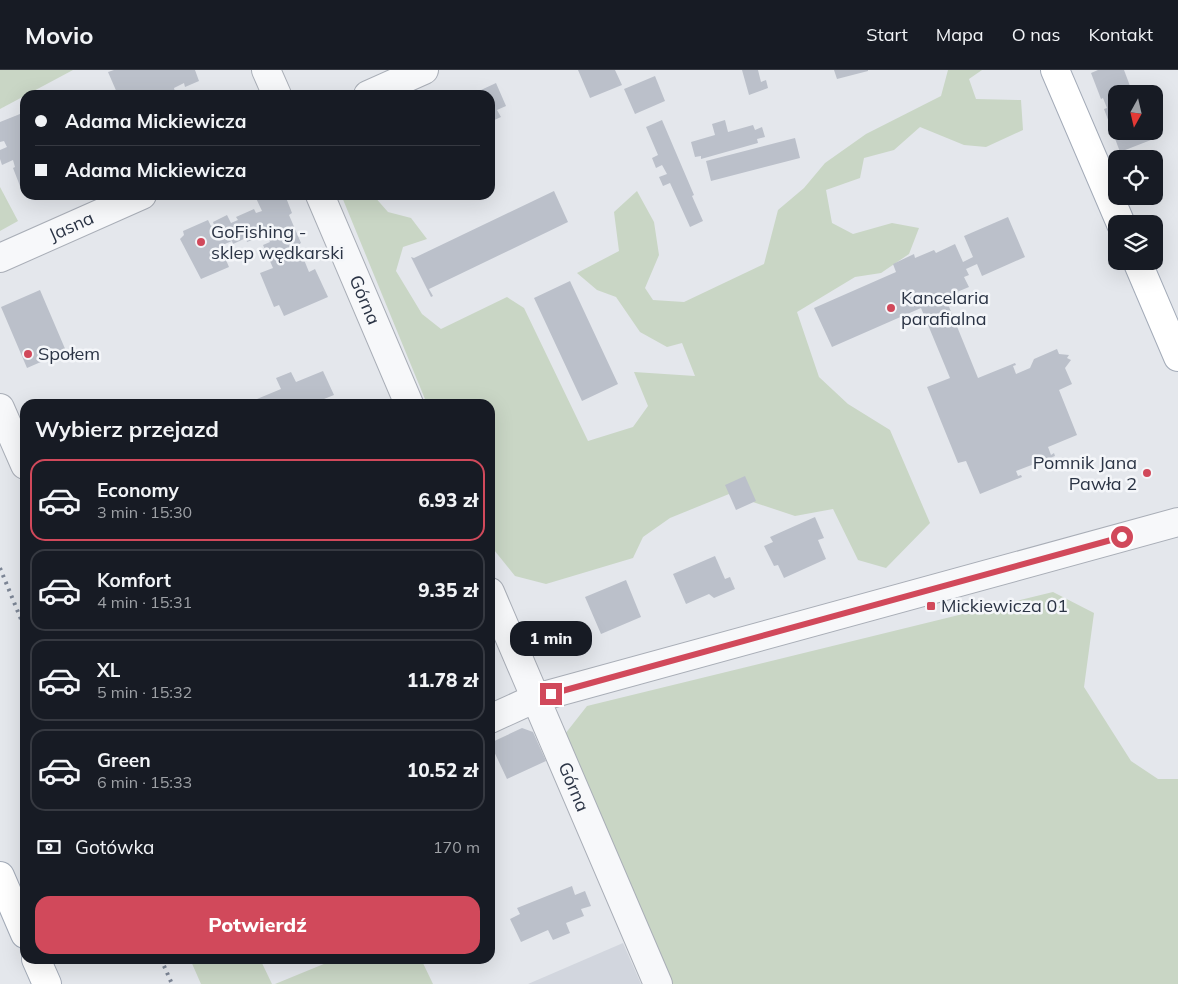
<!DOCTYPE html>
<html lang="pl">
<meta charset="utf-8">
<style>
body{margin:0;font-family:Mulish,sans-serif;background:#20242c;color:#f1f3f6;height:100vh;display:flex;flex-direction:column;font-size:19px;white-space:nowrap}
*{box-sizing:border-box;margin:0}
p{font-size:16px;color:#9ea1a6}
.icon{flex:none;width:28px;height:28px;fill:none;stroke:currentColor;stroke-width:2;stroke-linecap:round;stroke-linejoin:round}
.map{position:relative;flex:1;overflow:hidden}
.side{position:absolute;left:20px;top:329px;width:475px;height:565px;display:flex;flex-direction:column;background:#171b24;border-radius:15px;box-shadow:0 5px 20px #0002}
.side>*{flex:none}
.guide{position:absolute;left:20px;top:20px;width:475px;height:110px;border-radius:15px;box-shadow:0 5px 20px #0002;display:grid;align-content:center;height:110px;padding:0 15px;background:#171b24}
.needle{width:32px;rotate:188deg}
.fabs{position:absolute;left:1108px;top:15px;display:grid;gap:10px}
.fabs a{display:grid;place-items:center;width:55px;height:55px;border-radius:10px;background:#171b24;box-shadow:0 5px 20px #0002;font-size:25px}
.end{position:absolute;width:22px;height:22px;margin:-11px;border:6px solid #d1495b;background:#fff;box-shadow:0 0 0 2px #fff}
.from{border-radius:50%}
.bubble{position:absolute;height:35px;border-radius:15px;background:#171b24;box-shadow:0 5px 20px #0002;font-size:16px;font-weight:800;line-height:35px;text-align:center}
.guide b{display:flex;align-items:center;gap:18px;height:48px;font-size:19px}
.guide b+b{border-top:1px solid #363941}
.guide i{width:12px;height:12px;background:#f1f3f6}
ul{padding:0;list-style:none}
li{display:flex;align-items:center;gap:15px;height:82px;margin:0 10px 8px;padding:0 5px;border:2px solid #363941;border-radius:15px}
li div{flex:1}
li b{display:block;font-size:19px}
li em{font-style:normal;font-weight:800}
li.selected{border-color:#d1495b}
li>.icon{width:45px;height:45px;stroke-width:1.5}
h2{padding:0 15px;font-size:22px;line-height:60px}
.pay{display:flex;align-items:center;gap:12px;height:55px;padding:0 15px;font-size:19px}
.pay p{margin-inline-start:auto}
.action{display:flex;gap:10px;margin-top:auto;padding:10px 15px}
.action a{flex:1;height:58px;border-radius:15px;background:#d1495b;color:#fff;font-size:20px;font-weight:800;line-height:58px;text-align:center}
header{display:flex;align-items:center;gap:30px;box-sizing:border-box;height:70px;padding:0 25px;background:#171b24;border-bottom:1px solid #363941}
header strong{font-size:24px}
nav{display:flex;gap:28px;margin-inline-start:auto;font-size:18px}
.map>svg:first-child{display:block}
.built{fill:#d2d6de}
.green{fill:#c9d6c5}
.building{fill:#bbc0ca}
.lines{fill:none;stroke-linecap:round;stroke-linejoin:round}
.minor-casing{stroke:#a9aeb7;stroke-width:30}
.major-casing{stroke:#a3abb8;stroke-width:30}
.minor{stroke:#f7f8fa;stroke-width:28}
.major{stroke:#fff;stroke-width:28}
.rail{stroke:#7d8696;stroke-width:4;stroke-dasharray:2.5 5;stroke-linecap:butt}
.route{stroke:#d1495b;stroke-width:6}
.poi-dot{fill:#d1495b;stroke:#f4f6f9;stroke-width:2}
.labels{text-anchor:middle;stroke-width:5;stroke-linejoin:round;paint-order:stroke}
.street-label{font-size:18px;fill:#2b3445;stroke:#f4f6f9}
.poi-label{font-size:18px;fill:#2b3445;stroke:#f4f6f9;text-anchor:start}
</style>
<header>
<strong>Movio</strong>
<nav><a>Start</a><a>Mapa</a><a>O nas</a><a>Kontakt</a></nav>
</header>
<div class="map">
<svg width="1178" height="914" viewBox="0 0 1178 914">
<rect width="100%" height="100%" fill="#e4e7ec"/>
<path class="built" d="M 623,873 L 641,914 L 528,914 Z"/>
<path class="green" d="M 0,0 L 73,0 L 0,39 Z
M 948,0 L 982,0 L 969,9 L 976,29 L 1021,30 L 1023,60 L 986,77 L 964,75 L 920,57 L 894,80 L 864,88 L 860,108 L 826,120 L 832,153 L 853,164 L 892,153 L 919,158 L 909,184 L 881,203 L 855,207 L 797,242 L 819,307 L 848,334 L 890,360 L 930,453 L 886,498 L 858,490 L 833,439 L 795,446 L 729,424 L 670,448 L 643,467 L 633,488 L 546,514 L 515,506 L 490,475 L 490,334 L 427,334 L 342,127 L 345,125 L 373,125 L 388,142 L 411,148 L 427,169 L 403,177 L 396,201 L 422,244 L 441,259 L 507,227 L 524,238 L 588,371 L 633,357 L 648,336 L 634,302 L 695,306 L 682,273 L 667,277 L 640,262 L 616,227 L 597,220 L 577,203 L 619,181 L 614,142 L 637,121 L 654,152 L 659,185 L 645,218 L 653,230 L 684,232 L 764,194 L 778,140 L 804,118 L 825,93 L 866,64 L 941,26 Z
M 0,117 L 18,151 L 0,161 Z
M 1053,522 L 1094,543 L 1084,617 L 1131,691 L 1158,709 L 1178,709 L 1178,914 L 671,914 L 565,664 L 587,636 Z
M 190,889 L 260,889 L 272,914 L 201,914 Z
M 336,889 L 421,889 L 433,914 L 275,914 Z"/>
<path class="building" d="M 114,0 L 195,0 L 199,11 L 185,17 L 184,13 L 174,18 L 175,22 L 168,25 L 118,25 L 108,2 Z
M 578,0 L 615,0 L 622,15 L 590,28 Z
M 742,0 L 758,0 L 761,12 L 766,10 L 768,18 L 749,25 Z
M 834,0 L 868,0 L 868,1 L 837,9 Z
M 1098,0 L 1124,0 L 1130,16 L 1133,15 L 1136,24 L 1116,24 L 1116,61 L 1148,61 L 1151,70 L 1120,82 L 1104,39 L 1107,38 L 1103,28 L 1101,29 L 1091,3 Z
M 655,6 L 665,31 L 635,44 L 624,19 Z
M 496,13 L 506,36 L 497,40 L 501,47 L 490,52 L 490,25 L 479,25 L 483,23 L 481,20 Z
M 25,42 L 25,113 L 20,116 L 13,98 L 15,97 L 13,90 L 2,95 L 0,89 L 0,80 L 7,77 L 4,71 L 0,72 L 0,52 Z
M 662,50 L 694,125 L 692,126 L 703,151 L 690,157 L 670,113 L 663,116 L 659,107 L 667,104 L 662,95 L 656,98 L 652,88 L 658,85 L 646,57 Z
M 725,50 L 728,62 L 753,55 L 755,60 L 762,57 L 765,67 L 757,69 L 758,73 L 701,89 L 701,86 L 695,87 L 691,72 L 715,65 L 712,54 Z
M 795,68 L 800,88 L 711,111 L 706,91 Z
M 554,121 L 568,152 L 429,219 L 433,226 L 431,227 L 411,187 L 414,188 Z
M 258,125 L 285,125 L 292,143 L 289,145 L 301,173 L 298,175 L 309,202 L 315,199 L 328,227 L 284,246 L 279,235 L 274,237 L 260,203 L 273,198 L 263,175 L 270,172 L 266,164 L 247,172 L 246,168 L 233,174 L 232,171 L 220,176 L 229,197 L 201,209 L 180,169 L 184,165 L 183,161 L 208,150 L 211,156 L 214,155 L 213,152 L 227,145 L 231,153 L 238,150 L 236,147 L 254,139 L 256,143 L 262,141 L 255,126 Z
M 1008,147 L 1025,187 L 982,206 L 977,194 L 966,199 L 969,205 L 964,207 L 969,217 L 945,227 L 978,308 L 1015,293 L 1016,295 L 1013,296 L 1016,304 L 1030,298 L 1034,289 L 1057,279 L 1059,284 L 1069,285 L 1067,288 L 1071,290 L 1065,298 L 1072,314 L 1059,320 L 1077,365 L 1048,377 L 1051,385 L 1054,383 L 1055,386 L 1016,401 L 1018,406 L 1021,405 L 1022,407 L 980,424 L 966,391 L 958,393 L 927,317 L 950,308 L 921,238 L 832,277 L 814,238 L 896,202 L 893,194 L 914,184 L 915,188 L 934,180 L 936,183 L 955,174 L 963,192 L 973,187 L 964,166 Z
M 570,211 L 618,314 L 582,331 L 534,228 Z
M 40,220 L 66,281 L 27,298 L 1,237 Z
M 323,301 L 334,325 L 324,329 L 326,334 L 253,334 L 252,331 L 281,319 L 276,308 L 291,302 L 296,312 Z
M 745,406 L 756,431 L 736,440 L 725,415 Z
M 815,447 L 824,468 L 818,470 L 826,489 L 784,508 L 778,495 L 774,496 L 764,476 L 773,472 L 770,467 Z
M 715,486 L 725,509 L 730,507 L 735,519 L 714,528 L 709,524 L 686,534 L 673,504 Z
M 626,510 L 641,547 L 601,564 L 585,527 Z
M 522,658 L 533,662 L 546,691 L 507,709 L 490,673 Z
M 572,816 L 575,825 L 585,821 L 591,836 L 581,839 L 584,846 L 566,853 L 570,863 L 553,870 L 548,860 L 521,872 L 510,849 L 520,844 L 517,838 Z"/>
<g class="lines">
<g class="minor-casing">
<g id="minor">
<path d="M 266,0 L 277,25"/>
<path d="M 368,25 L 424,0"/>
<path id="s1" d="M 320,125 L 409,334"/>
<path id="s2" d="M 0,188 L 142,125"/>
<path d="M 0,338 L 25,395"/>
<path id="s3" d="M 490,522 L 658,914"/>
<path d="M 490,649 L 536,628 L 1178,452"/>
</g>
</g>
<g class="major-casing">
<path id="major" d="M 1055,0 L 1121,154
M 1137,191 L 1178,287
M 0,806 L 25,864
M 36,889 L 47,914"/>
</g>
<use href="#minor" class="minor"/>
<use href="#major" class="major"/>
<path class="rail" d="M 0,498 L 25,559
M 161,889 L 172,914"/>
</g>
<g class="lines">
<path class="route" d="M 551,624 L 1122,467"/>
</g>
<g class="poi-dot">
<circle cx="201" cy="172" r="5"/>
<circle cx="891" cy="238" r="5"/>
<circle cx="28" cy="284" r="5"/>
<circle cx="1147" cy="403" r="5"/>
<rect x="926" y="531" width="10" height="10" rx="2.5"/>
</g>
<g class="labels">
<g class="street-label">
<text dy="6" stroke="none"><textPath href="#s2" startOffset="78">Jasna</textPath></text>
<text dy="6" stroke="none"><textPath href="#s1" startOffset="114">Górna</textPath></text>
<text dy="6" stroke="none"><textPath href="#s3" startOffset="212">Górna</textPath></text>
</g>
<g class="poi-label">
<text x="211" y="168">GoFishing -<tspan x="211" dy="21">sklep wędkarski</tspan></text>
<text x="901" y="234">Kancelaria<tspan x="901" dy="21">parafialna</tspan></text>
<text x="38" y="290">Społem</text>
<text x="1137" y="399" text-anchor="end">Pomnik Jana<tspan x="1137" dy="21">Pawła 2</tspan></text>
<text x="941" y="542">Mickiewicza 01</text>
</g>
</g>
</svg>
<div class="fabs">
<a><svg class="needle" viewBox="-14 -14 28 28"><path d="M0-13l5 13h-10z" fill="#e53935"/><path d="M0 13l5-13h-10z" fill="#9ea1a6"/></svg></a>
<a><svg class="icon" aria-label="locate" viewBox="0 0 24 24"><circle cx="12" cy="12" r="6"/><path d="M12 2v4M12 18v4M2 12h4M18 12h4"/></svg></a>
<a><svg class="icon" aria-label="layers" viewBox="0 0 24 24"><path d="M12 4l9 5-9 5-9-5zM3 14l9 5 9-5"/></svg></a>
</div>
<i class="end from" style="left:1122px;top:467px"></i>
<i class="end" style="left:551px;top:624px"></i>
<div class="bubble" style="left:510px;top:551px;width:82px">1 min</div>
<div class="guide">
<b><i class="from"></i>Adama Mickiewicza</b>
<b><i></i>Adama Mickiewicza</b>
</div>
<section class="side">
<h2>Wybierz przejazd</h2>
<ul>
<li class="selected"><svg class="icon" aria-label="car" viewBox="0 0 24 24"><path d="M5 17H2v-5l4-1 3-4h7l3 4 3 1v5h-3M9 17h6M6 11h13"/><circle cx="7" cy="17" r="2"/><circle cx="17" cy="17" r="2"/></svg><div><b>Economy</b><p>3 min · 15:30</p></div><em>6.93 zł</em></li>
<li><svg class="icon" aria-label="car" viewBox="0 0 24 24"><path d="M5 17H2v-5l4-1 3-4h7l3 4 3 1v5h-3M9 17h6M6 11h13"/><circle cx="7" cy="17" r="2"/><circle cx="17" cy="17" r="2"/></svg><div><b>Komfort</b><p>4 min · 15:31</p></div><em>9.35 zł</em></li>
<li><svg class="icon" aria-label="car" viewBox="0 0 24 24"><path d="M5 17H2v-5l4-1 3-4h7l3 4 3 1v5h-3M9 17h6M6 11h13"/><circle cx="7" cy="17" r="2"/><circle cx="17" cy="17" r="2"/></svg><div><b>XL</b><p>5 min · 15:32</p></div><em>11.78 zł</em></li>
<li><svg class="icon" aria-label="car" viewBox="0 0 24 24"><path d="M5 17H2v-5l4-1 3-4h7l3 4 3 1v5h-3M9 17h6M6 11h13"/><circle cx="7" cy="17" r="2"/><circle cx="17" cy="17" r="2"/></svg><div><b>Green</b><p>6 min · 15:33</p></div><em>10.52 zł</em></li>
</ul>
<div class="pay"><svg class="icon" aria-label="cash" viewBox="0 0 24 24"><path d="M3 7h18v10H3z"/><circle cx="12" cy="12" r="2"/></svg>Gotówka<p>170 m</p></div>
<div class="action"><a>Potwierdź</a></div>
</section>
</div>
